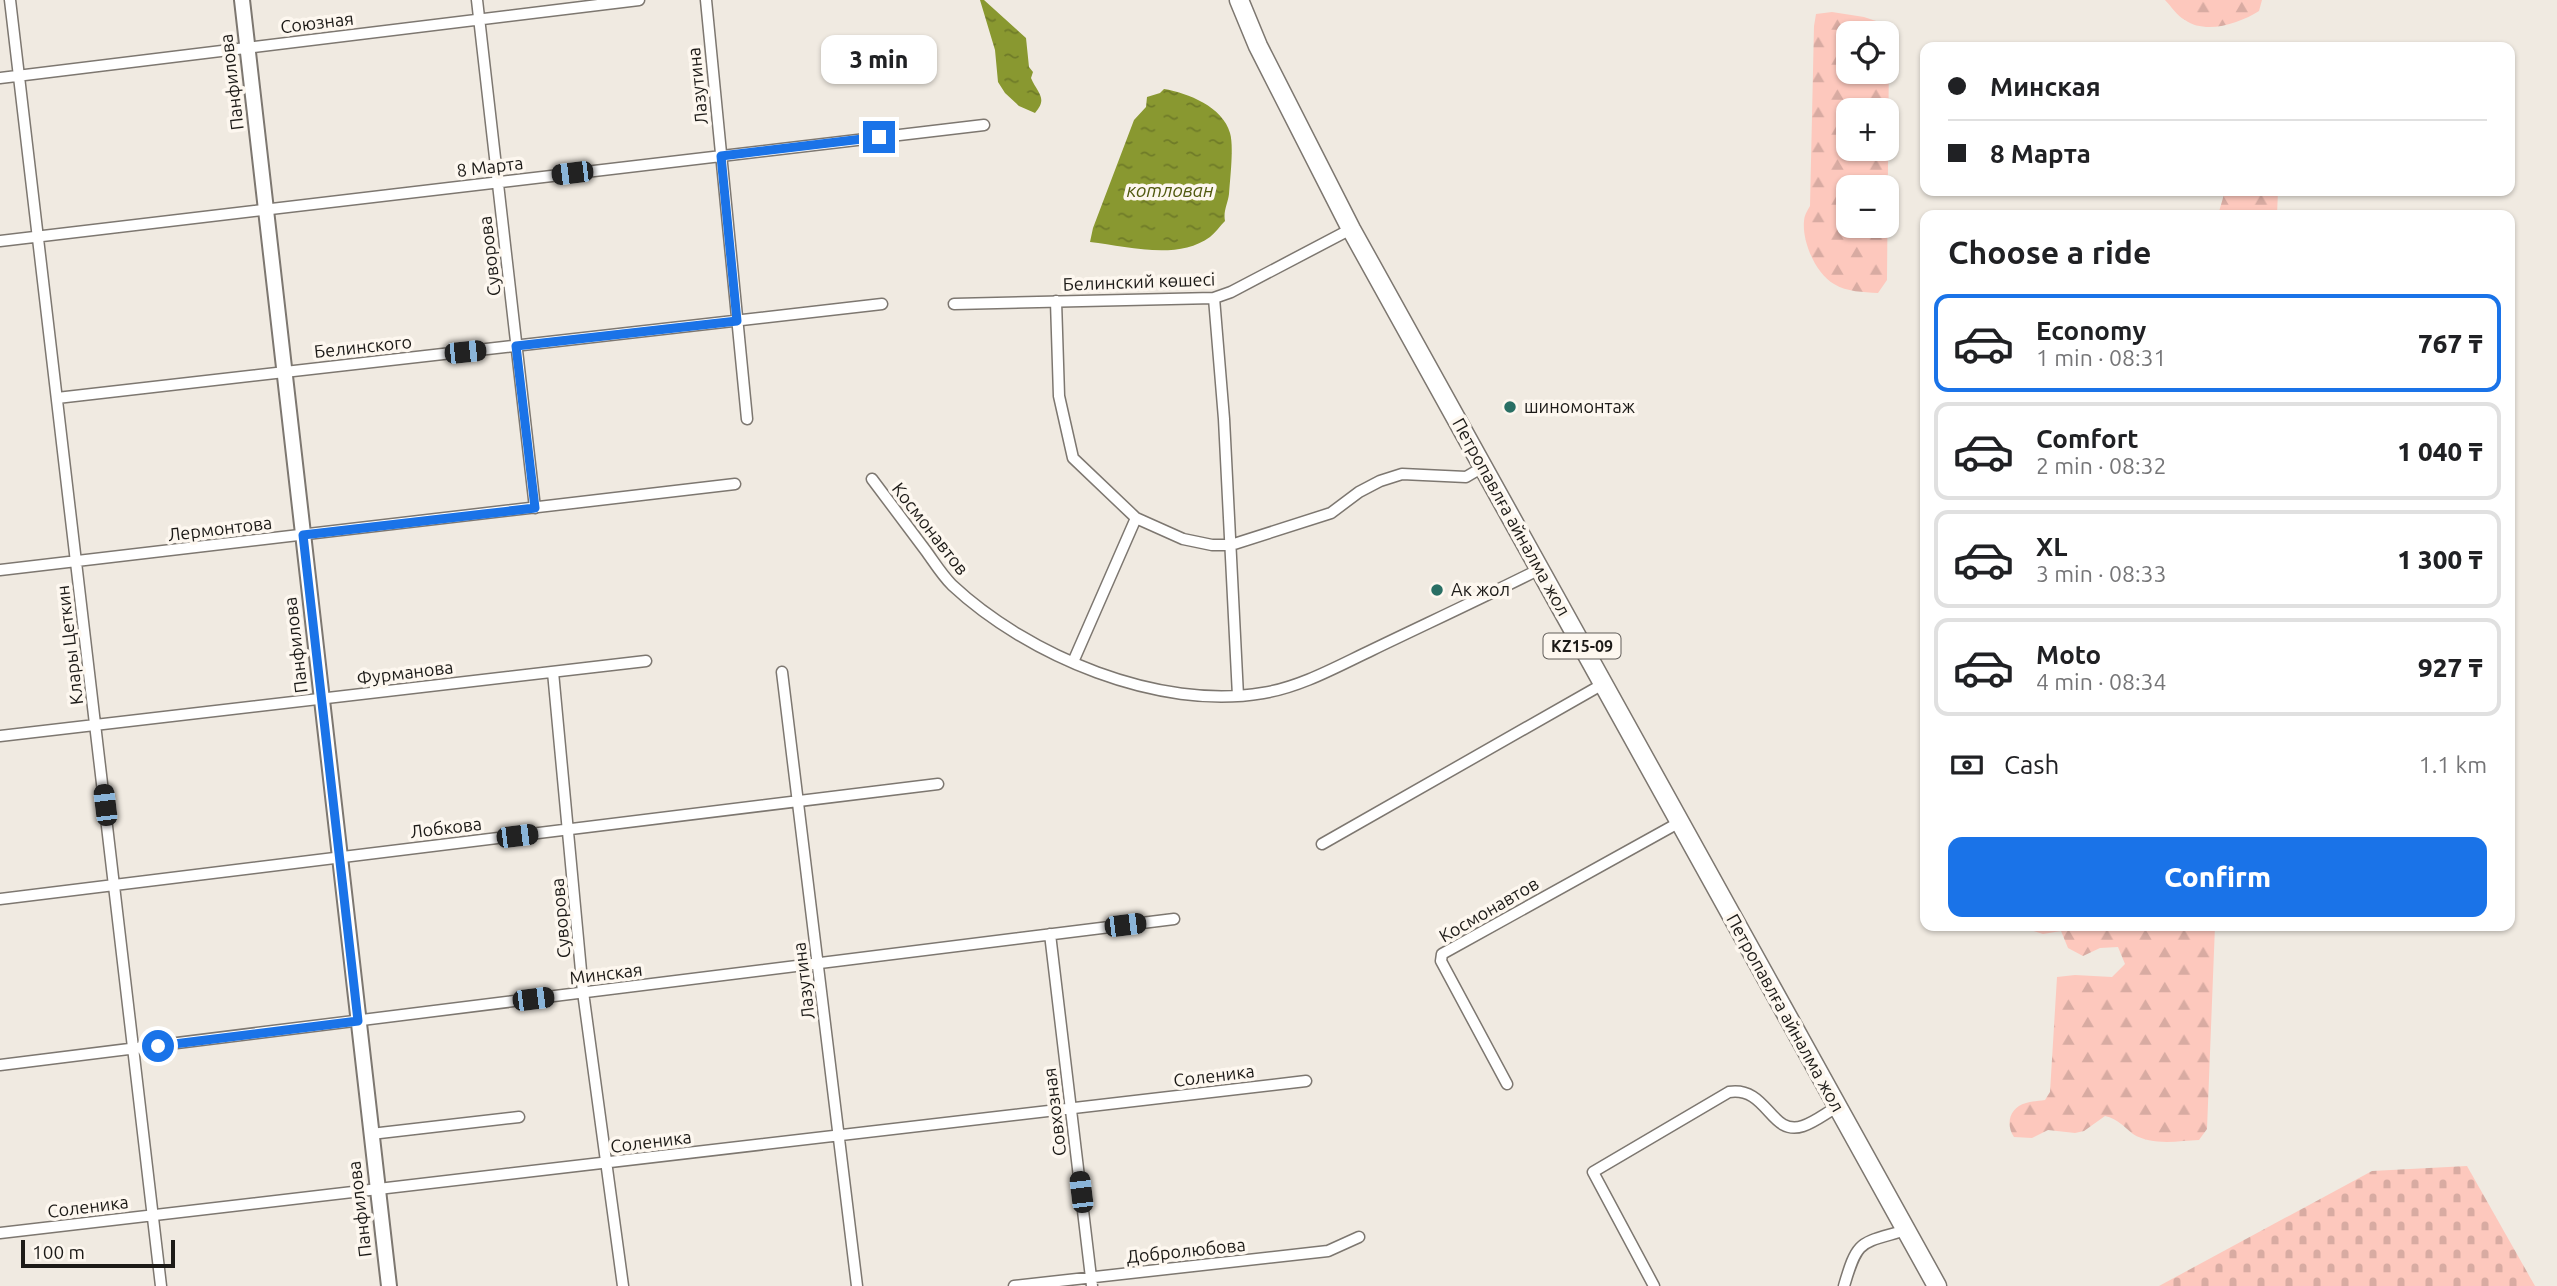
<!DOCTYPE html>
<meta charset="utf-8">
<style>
body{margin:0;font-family:Ubuntu,sans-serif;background:#f2f2f2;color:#202124;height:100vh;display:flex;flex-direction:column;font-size:26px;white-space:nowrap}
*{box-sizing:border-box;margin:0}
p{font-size:23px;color:#757577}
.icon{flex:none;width:38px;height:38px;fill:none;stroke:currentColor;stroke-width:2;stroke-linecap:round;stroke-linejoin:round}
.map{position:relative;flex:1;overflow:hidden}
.sheet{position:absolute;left:1920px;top:210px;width:595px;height:721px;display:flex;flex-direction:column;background:#fff;border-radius:14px;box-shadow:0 2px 5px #0004}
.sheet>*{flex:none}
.guide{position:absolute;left:1920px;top:42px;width:595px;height:154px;border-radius:14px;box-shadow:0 2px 5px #0004;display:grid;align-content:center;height:154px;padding:0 28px;background:#fff}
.controls{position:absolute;left:1836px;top:21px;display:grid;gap:14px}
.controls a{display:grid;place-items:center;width:63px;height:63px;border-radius:14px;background:#fff;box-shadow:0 2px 5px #0004;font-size:35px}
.scale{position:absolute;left:21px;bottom:18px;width:154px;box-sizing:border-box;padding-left:7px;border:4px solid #1c1a17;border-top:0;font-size:19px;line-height:24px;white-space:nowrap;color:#1c1a17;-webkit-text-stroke:5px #fdf7ef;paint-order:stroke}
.end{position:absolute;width:32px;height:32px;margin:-16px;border:9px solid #1a73e8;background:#fff;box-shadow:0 0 0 4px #fff}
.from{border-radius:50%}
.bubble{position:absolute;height:49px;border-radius:14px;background:#fff;box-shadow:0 2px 5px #0004;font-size:23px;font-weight:800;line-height:49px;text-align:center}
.car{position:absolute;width:21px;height:42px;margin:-21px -10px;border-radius:9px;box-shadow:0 0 5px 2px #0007;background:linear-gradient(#222 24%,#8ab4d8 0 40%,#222 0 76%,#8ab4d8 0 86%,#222 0)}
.guide b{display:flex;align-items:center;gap:24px;height:66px;font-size:26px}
.guide b+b{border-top:2px solid #e0e0e0}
.guide i{width:18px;height:18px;background:#202124}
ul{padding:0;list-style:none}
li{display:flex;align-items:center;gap:21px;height:98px;margin:0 14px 10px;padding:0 14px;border:4px solid #e0e0e0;border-radius:14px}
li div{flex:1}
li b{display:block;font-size:26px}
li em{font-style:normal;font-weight:800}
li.on{border-color:#1a73e8}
li>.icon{width:63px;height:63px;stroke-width:1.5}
h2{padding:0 28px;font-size:32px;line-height:84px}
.pay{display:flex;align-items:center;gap:18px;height:77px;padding:0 28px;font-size:26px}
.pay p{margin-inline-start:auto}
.cta{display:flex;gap:14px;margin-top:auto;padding:14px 28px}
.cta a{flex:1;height:80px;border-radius:14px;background:#1a73e8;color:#fff;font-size:28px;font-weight:800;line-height:80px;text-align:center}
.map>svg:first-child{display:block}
.forest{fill:url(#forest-firs);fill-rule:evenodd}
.cemetery{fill:url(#cemetery-stones)}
.water{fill:url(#water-ripples)}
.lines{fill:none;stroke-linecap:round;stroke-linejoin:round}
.street-casing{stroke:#7d7770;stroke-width:13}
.secondary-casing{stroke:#7d7770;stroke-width:18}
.highway-casing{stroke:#7d7770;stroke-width:21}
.street{stroke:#fff;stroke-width:10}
.secondary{stroke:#fff;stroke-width:14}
.highway{stroke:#fff;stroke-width:18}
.route{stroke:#1a73e8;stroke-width:9}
.poi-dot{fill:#296f64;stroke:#fdf7ef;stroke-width:2.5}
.labels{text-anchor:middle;stroke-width:7;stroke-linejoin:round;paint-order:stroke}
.shield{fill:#fdf7ef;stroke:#605c58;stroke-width:2}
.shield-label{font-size:16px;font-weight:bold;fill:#1c1a17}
.street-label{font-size:18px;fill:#1c1a17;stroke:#fdf7ef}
.poi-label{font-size:18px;fill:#1c1a17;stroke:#fdf7ef;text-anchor:start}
.water-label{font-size:19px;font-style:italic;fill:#515a10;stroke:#fdf7ef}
</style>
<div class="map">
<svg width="2557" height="1286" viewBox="0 0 2557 1286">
<defs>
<pattern id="forest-firs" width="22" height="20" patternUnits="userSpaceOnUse" patternTransform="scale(1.75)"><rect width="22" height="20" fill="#fdc8bd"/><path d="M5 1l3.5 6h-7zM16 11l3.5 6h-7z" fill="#d8aba2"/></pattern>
<pattern id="cemetery-stones" width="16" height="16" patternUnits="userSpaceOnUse" patternTransform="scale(1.75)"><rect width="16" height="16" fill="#fdc8bd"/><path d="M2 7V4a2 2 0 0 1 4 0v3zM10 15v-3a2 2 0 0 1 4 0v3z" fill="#d8aba2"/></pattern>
<pattern id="water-ripples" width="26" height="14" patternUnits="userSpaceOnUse" patternTransform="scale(1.75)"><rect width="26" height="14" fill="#899830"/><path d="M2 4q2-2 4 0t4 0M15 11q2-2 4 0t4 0" fill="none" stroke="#6f7b28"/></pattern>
</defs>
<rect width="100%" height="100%" fill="#f0eae1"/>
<path class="forest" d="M 2165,0 L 2262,0 L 2259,11 C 2240,23 2206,35 2185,20 C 2177,16 2171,6 2165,0 Z
M 1832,12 L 1864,17 L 1879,22 L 1885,33 L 1848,33 L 1848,72 L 1886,72 L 1887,37 L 1889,53 L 1887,280 L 1878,293 C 1863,292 1847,292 1834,284 C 1816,274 1802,242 1804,221 C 1804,216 1807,211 1810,206 L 1814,26 L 1816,14 ZM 1886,110 L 1886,149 L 1848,149 L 1848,110 ZM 1848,187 L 1886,187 L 1886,226 L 1848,226 Z
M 2225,191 L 2278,191 L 2277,215 L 2218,215 Z
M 2025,926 L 2215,926 L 2207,1129 L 2199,1140 C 2178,1141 2152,1146 2133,1134 C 2123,1126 2118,1119 2105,1116 L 2084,1131 L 2075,1133 L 2048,1130 L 2032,1138 L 2014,1137 C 2005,1124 2010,1107 2026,1103 C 2032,1101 2039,1101 2045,1100 L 2050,1092 L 2057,977 L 2075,975 L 2112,977 L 2125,964 L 2118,947 L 2100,948 L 2083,956 L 2068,948 L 2061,931 L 2043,934 L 2027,929 Z"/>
<path class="cemetery" d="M 2467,1166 L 2535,1286 L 2159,1286 L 2372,1171 Z"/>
<path class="water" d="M 980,0 L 984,0 L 1026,38 L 1029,67 L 1033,72 L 1031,78 C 1038,94 1048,98 1035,113 L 1019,106 L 1005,93 L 998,82 L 995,50 Z
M 1164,89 C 1188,93 1223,107 1230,133 C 1234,146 1230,179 1229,194 C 1228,203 1223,211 1225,221 C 1220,226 1215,233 1210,237 C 1177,261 1127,246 1090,242 L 1093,228 L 1134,120 L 1146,107 L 1147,97 L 1160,93 Z"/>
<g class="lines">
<g class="street-casing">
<path id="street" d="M 10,0 L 161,1286
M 477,0 L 535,508
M 706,0 L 747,419
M 0,78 L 639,0
M 0,241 L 984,125
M 1214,298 L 1224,419 L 1238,696
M 1056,301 L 1059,396 L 1073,458 L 1136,518 L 1183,539 L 1212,545 L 1231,545 L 1331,513 L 1359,492 L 1380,481 L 1402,474 L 1466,477 L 1483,467
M 954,304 L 1214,298 L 1231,292 L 1351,229
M 57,398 L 882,304
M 872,479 C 890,503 908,527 926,551 C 934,562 942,575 952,585 C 1028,656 1159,711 1263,693 C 1301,687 1338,666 1372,650 C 1428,623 1484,597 1540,569
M 0,570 L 735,484
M 1073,662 L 1136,518
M 553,672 L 583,992 L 623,1286
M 782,672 L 857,1286
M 0,736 L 646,661
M 1322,844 L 1603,684
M 0,899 L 938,784
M 1050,934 L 1092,1286
M 0,1065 L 1174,919
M 1507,1084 L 1441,961 L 1442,954 L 1680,822
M 371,1134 L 519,1117
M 0,1233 L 1306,1081
M 1014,1286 L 1328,1251 L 1359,1237
M 1654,1286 L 1593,1172 L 1729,1092 C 1768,1086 1770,1137 1803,1126 C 1815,1122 1826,1113 1837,1107
M 1844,1286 C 1858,1238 1860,1244 1906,1230"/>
</g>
<g class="secondary-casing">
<path id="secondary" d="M 242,0 L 389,1286"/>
</g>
<g class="highway-casing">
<path id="highway" d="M 1239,0 L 1258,46 L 1351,229 L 1937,1286"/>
</g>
<use href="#street" class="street"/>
<use href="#secondary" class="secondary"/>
<use href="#highway" class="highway"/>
</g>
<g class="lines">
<path class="route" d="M 158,1046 L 358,1021 L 303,535 L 535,508 L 516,346 L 737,321 L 721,156 L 879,137"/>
</g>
<g class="poi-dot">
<circle cx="1510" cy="407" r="7"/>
<circle cx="1437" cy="590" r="7"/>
</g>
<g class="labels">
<rect class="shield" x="1543.5" y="633.5" width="77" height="25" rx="5"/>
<g class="shield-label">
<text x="1582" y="652">KZ15-09</text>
</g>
<g class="street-label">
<text transform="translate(317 23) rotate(-7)" y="6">Союзная</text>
<text transform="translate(232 82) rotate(-97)" y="6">Панфилова</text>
<text transform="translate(698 86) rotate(-96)" y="6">Лазутина</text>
<text transform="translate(490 167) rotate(-7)" y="6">8 Марта</text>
<text transform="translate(490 256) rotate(-97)" y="6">Суворова</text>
<text transform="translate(1139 282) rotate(-2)" y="6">Белинский көшесі</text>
<text transform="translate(363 347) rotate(-6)" y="6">Белинского</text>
<text transform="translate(1511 517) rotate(61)" y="6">Петропавлға айналма жол</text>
<text transform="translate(220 529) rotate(-7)" y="6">Лермонтова</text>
<text transform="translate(930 529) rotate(52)" y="6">Космонавтов</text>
<text transform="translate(70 645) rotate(-97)" y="6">Клары Цеткин</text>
<text transform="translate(296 645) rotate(-97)" y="6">Панфилова</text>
<text transform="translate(405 673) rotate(-7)" y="6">Фурманова</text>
<text transform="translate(446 828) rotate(-7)" y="6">Лобкова</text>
<text transform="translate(1489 910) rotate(-30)" y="6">Космонавтов</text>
<text transform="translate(561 918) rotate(-95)" y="6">Суворова</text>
<text transform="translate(606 974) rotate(-7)" y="6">Минская</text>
<text transform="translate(804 981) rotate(-97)" y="6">Лазутина</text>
<text transform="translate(1785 1013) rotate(61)" y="6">Петропавлға айналма жол</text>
<text transform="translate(1214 1076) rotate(-7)" y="6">Соленика</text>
<text transform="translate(1055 1112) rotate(-97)" y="6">Совхозная</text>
<text transform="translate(651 1142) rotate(-7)" y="6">Соленика</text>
<text transform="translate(88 1207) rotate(-7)" y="6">Соленика</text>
<text transform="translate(360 1209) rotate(-97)" y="6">Панфилова</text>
<text transform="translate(1186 1251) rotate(-6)" y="6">Добролюбова</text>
</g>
<g class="poi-label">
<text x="1524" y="413">шиномонтаж</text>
<text x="1451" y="596">Ак жол</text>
</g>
<g class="water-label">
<text x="1170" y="197">котлован</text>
</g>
</g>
</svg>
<div class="controls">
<a><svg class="icon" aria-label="locate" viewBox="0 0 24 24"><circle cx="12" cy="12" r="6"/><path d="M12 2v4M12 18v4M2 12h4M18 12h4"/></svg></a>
<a>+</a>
<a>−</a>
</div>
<div class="scale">100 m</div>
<i class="end from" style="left:158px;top:1046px"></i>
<i class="end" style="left:879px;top:137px"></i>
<div class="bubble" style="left:821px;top:35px;width:116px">3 min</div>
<i class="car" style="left:572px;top:173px;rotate:263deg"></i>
<i class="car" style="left:465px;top:352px;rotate:84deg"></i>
<i class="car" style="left:105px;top:805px;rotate:353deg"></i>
<i class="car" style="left:517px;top:836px;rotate:83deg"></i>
<i class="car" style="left:1125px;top:925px;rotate:83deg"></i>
<i class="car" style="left:533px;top:999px;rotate:83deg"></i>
<i class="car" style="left:1081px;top:1192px;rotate:353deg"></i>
<div class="guide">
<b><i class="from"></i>Минская</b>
<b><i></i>8 Марта</b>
</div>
<section class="sheet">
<h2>Choose a ride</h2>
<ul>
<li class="on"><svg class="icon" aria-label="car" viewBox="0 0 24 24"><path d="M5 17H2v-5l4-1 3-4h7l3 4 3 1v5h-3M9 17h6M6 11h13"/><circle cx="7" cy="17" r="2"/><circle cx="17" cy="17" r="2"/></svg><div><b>Economy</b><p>1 min · 08:31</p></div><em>767 ₸</em></li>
<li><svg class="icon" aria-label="car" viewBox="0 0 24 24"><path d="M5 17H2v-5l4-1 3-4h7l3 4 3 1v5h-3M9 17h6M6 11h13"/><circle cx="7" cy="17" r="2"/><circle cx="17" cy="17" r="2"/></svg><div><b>Comfort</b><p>2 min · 08:32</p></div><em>1 040 ₸</em></li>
<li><svg class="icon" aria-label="car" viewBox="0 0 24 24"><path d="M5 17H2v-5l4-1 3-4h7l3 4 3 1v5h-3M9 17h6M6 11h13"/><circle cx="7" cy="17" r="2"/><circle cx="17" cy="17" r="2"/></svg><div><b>XL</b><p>3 min · 08:33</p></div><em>1 300 ₸</em></li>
<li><svg class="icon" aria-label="car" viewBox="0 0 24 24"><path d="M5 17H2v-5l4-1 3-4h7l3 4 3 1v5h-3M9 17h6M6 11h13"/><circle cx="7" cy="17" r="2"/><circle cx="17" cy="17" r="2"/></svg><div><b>Moto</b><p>4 min · 08:34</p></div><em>927 ₸</em></li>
</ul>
<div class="pay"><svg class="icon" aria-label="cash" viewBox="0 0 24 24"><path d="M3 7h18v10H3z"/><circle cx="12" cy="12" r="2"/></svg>Cash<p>1.1 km</p></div>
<div class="cta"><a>Confirm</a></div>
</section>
</div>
